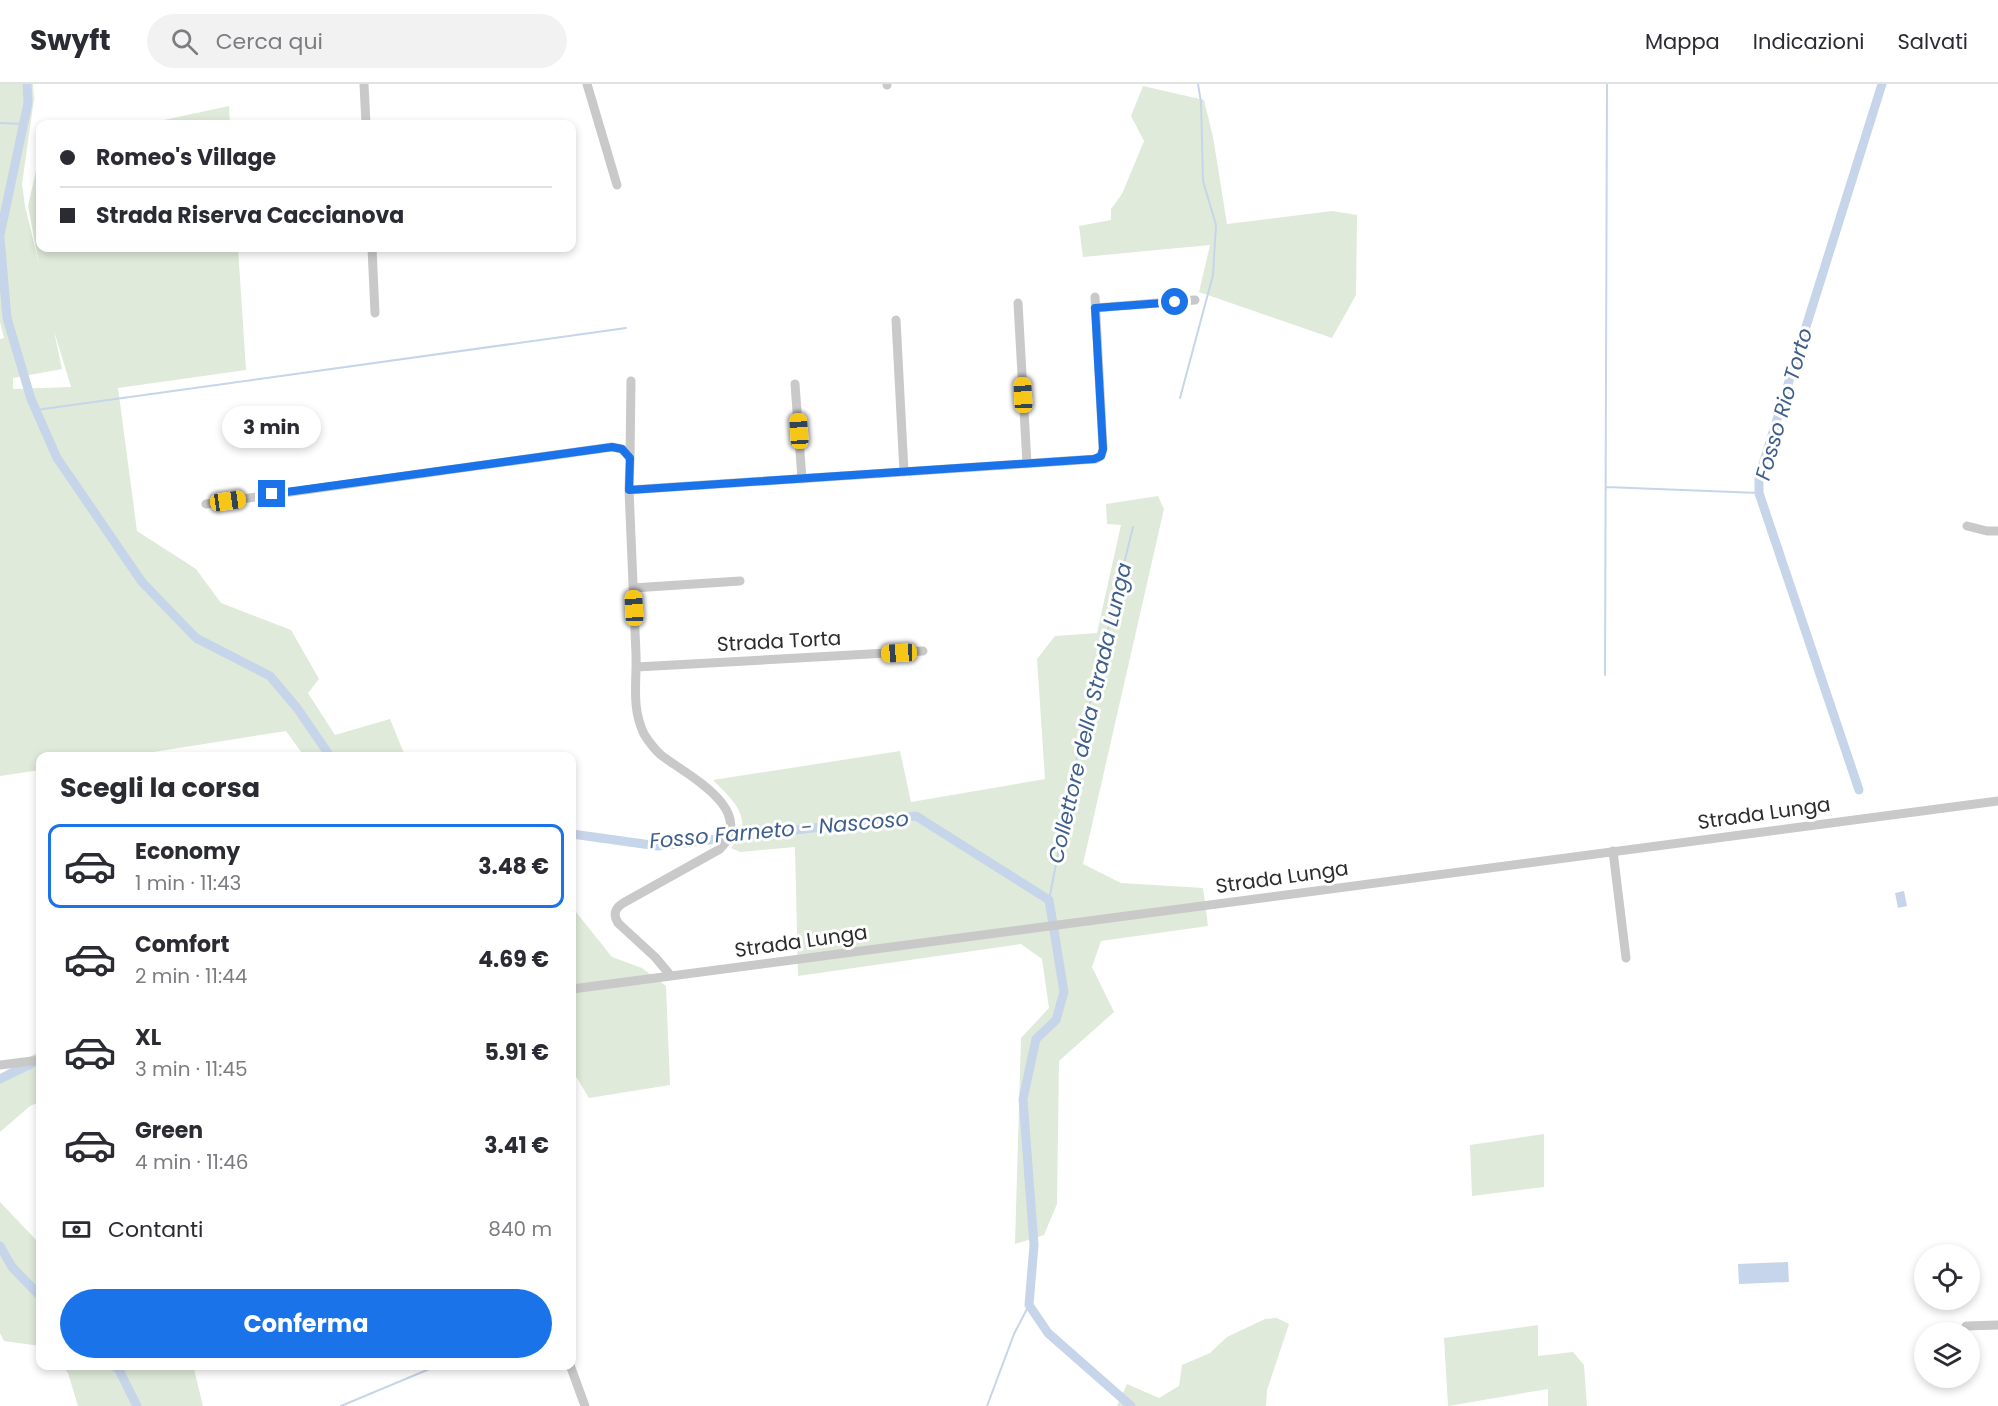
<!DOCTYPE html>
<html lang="it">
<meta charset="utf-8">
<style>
body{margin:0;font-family:Poppins,sans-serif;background:#f2f2f3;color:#2b2b33;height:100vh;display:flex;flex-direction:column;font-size:22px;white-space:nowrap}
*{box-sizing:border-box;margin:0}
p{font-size:20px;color:#7c7c81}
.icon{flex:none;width:33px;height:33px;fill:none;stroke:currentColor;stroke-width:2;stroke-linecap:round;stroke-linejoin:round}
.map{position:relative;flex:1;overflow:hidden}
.details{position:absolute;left:36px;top:668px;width:540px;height:618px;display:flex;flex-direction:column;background:#fff;border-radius:12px;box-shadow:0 3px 9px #0003}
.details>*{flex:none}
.guide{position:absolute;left:36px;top:36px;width:540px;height:132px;border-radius:12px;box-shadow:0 3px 9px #0003;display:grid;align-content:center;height:132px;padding:0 24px;background:#fff}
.buttons{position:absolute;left:1914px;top:1160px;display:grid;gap:12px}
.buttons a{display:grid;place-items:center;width:66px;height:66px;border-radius:50%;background:#fff;box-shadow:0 3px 9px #0003;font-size:30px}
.end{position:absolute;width:27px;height:27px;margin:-14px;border:8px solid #1a73e8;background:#fff;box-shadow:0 0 0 3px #fff}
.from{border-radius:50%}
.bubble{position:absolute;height:42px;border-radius:21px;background:#fff;box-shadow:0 3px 9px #0003;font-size:20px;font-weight:700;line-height:42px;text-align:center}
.car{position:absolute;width:18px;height:36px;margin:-18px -9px;border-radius:8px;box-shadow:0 0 4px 2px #0007;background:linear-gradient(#f5c518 24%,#345 0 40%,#f5c518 0 76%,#345 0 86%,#f5c518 0)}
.guide b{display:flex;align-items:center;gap:21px;height:57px;font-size:22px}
.guide b+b{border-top:2px solid #e1e1e2}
.guide i{width:15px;height:15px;background:#2b2b33}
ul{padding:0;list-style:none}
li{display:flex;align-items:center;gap:18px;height:84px;margin:0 12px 9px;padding:0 12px;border:3px solid transparent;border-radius:12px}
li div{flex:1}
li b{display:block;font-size:22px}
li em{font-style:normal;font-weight:700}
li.selected{border-color:#1a73e8}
li>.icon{width:54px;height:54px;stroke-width:1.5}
h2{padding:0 24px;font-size:27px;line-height:72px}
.pay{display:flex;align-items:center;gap:15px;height:66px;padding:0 24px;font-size:22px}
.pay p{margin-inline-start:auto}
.cta{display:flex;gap:12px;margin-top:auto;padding:12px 24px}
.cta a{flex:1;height:69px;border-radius:36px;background:#1a73e8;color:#fff;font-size:24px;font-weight:700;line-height:69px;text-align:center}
header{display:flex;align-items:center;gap:36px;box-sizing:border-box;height:84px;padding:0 30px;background:#fff;border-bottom:2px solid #e1e1e2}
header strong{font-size:28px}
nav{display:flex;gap:33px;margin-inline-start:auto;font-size:21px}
.search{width:420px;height:54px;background:#f2f2f3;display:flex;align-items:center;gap:15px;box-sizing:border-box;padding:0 21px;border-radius:33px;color:#7c7c81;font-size:22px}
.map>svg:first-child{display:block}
.green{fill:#dfeada;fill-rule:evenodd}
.water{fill:#c6d5e9}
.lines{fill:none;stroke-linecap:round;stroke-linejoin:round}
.stream{stroke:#c6d5e9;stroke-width:2}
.canal{stroke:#c6d5e9;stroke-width:9}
.minor{stroke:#c9c9c9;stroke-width:9}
.route{stroke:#1a73e8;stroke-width:8}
.labels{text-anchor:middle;stroke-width:6;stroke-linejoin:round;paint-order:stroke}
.street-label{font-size:20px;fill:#2c2c2c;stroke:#fff}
.water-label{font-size:21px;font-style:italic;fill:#3e5e8b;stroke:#fff}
</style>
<header>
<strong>Swyft</strong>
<div class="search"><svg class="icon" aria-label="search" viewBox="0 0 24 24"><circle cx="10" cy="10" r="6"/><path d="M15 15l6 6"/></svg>Cerca qui</div>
<nav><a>Mappa</a><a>Indicazioni</a><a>Salvati</a></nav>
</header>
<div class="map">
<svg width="1998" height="1322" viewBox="0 0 1998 1322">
<rect width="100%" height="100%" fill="#fff"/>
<path class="green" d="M 0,0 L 33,0 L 34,15 L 22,100 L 25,122 L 39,180 L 28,122 L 40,69 L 40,164 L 238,164 L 246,286 L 118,304 L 137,447 L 196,485 L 221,519 L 291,546 L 319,595 L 308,609 L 335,651 L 390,635 L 405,672 L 304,672 L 286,647 L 128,672 L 40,672 L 40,686 L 0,692 L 0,255 L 4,254 L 0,238 ZM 54,247 L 71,303 L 13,305 L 13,294 L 62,285 Z
M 1143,2 L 1204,16 L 1213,53 L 1227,140 L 1332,127 L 1357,131 L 1356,211 L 1332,254 L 1199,208 L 1210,161 L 1083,173 L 1079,142 L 1111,136 L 1111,125 L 1122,110 L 1144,57 L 1131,32 Z
M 229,22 L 230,40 L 145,40 Z
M 1158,412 L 1164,425 L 1083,780 L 1121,799 L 1203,804 L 1208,842 L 1101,857 L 1092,883 L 1114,928 L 1059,977 L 1057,1120 L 1044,1151 L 1015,1160 L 1021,954 L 1049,924 L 1042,875 L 1021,860 L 798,892 L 795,763 L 740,768 L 731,764 C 734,760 740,754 741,748 C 748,727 726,710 713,696 L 900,667 L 911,718 L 1045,695 L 1037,575 L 1055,552 L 1097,549 L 1121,441 L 1107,440 L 1106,420 Z
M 576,828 L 612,873 L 642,884 L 666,902 L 670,1001 L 589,1014 L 572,986 L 572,831 Z
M 40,967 L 40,1018 L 30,1022 L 0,1048 L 0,990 Z
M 1544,1050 L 1544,1103 L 1472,1112 L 1470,1061 Z
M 0,1118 L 40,1160 L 40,1262 L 4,1257 L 0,1249 Z
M 1277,1234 L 1289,1240 L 1267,1306 L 1266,1322 L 1117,1322 L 1127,1300 L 1159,1314 L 1179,1302 L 1182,1281 L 1210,1269 L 1227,1253 L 1265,1235 Z
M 1538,1241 L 1538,1272 L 1573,1268 L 1584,1281 L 1587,1322 L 1548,1322 L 1548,1305 L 1448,1322 L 1444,1254 Z
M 61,1281 L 193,1281 L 203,1322 L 78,1322 L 68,1289 Z"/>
<path class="water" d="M 1904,807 L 1907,822 L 1898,824 L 1895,809 Z
M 1788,1178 L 1789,1198 L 1739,1200 L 1738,1180 Z"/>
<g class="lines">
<path class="stream" d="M 0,39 L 24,40
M 1180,314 L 1213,191 L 1216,141 L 1203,97 L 1201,18 L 1198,0
M 36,326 L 626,244
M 1606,403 L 1759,409
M 1605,591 L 1607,0
M 1049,816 L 1077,672 L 1133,443
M 341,1322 L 439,1281
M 987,1322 L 1014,1250 L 1029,1221"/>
<path class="canal" d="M 0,151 L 28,19 L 27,0
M 0,154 L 7,234 L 31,315 L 57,374 L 142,498 L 196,554 L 270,592 L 297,624 L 330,672
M 1859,706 L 1759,409 L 1759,393 L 1882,0
M 572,750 L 658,762 L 916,732 L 1049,816 L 1064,908 L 1056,936 L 1036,955 L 1023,1015 L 1034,1161 L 1029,1221 L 1048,1249 L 1131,1322
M 0,995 L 35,978
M 0,1162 L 12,1183 L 40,1212
M 113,1281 L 119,1286 L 137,1322"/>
<path class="minor" d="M 364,0 L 366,40
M 587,0 L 617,101
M 887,0 L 887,1
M 372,164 L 375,229
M 1018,219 L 1027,380
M 1095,224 L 1195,216
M 896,236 L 904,388
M 795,300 L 802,395
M 630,374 L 631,297
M 206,420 L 612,363 L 622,365 L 630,374 L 629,406
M 1967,442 L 1987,447 L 1998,447
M 633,504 L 740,497
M 637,583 L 923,567
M 1613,767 L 1626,874
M 671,892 L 655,873 L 618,839 C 612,829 616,823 625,818 L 720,765 C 758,725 685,690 661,671 C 654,665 649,658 644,650 C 631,623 637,598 636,570 C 634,515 631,461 629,406 L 1096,375 L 1101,372 L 1103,365 L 1095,213
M 572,905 L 1998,717
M 0,981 L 40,976
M 1966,1242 L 1998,1241
M 570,1281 L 585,1322"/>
</g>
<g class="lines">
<path class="route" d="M 272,410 L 612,363 L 622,365 L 630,374 L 629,406 L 1094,375 L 1101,372 L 1103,365 L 1095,224 L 1175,218"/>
</g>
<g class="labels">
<g class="street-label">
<text transform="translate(779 557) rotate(-3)" y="7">Strada Torta</text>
<text transform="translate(1764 729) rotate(-8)" y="7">Strada Lunga</text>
<text transform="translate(1282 793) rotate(-8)" y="7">Strada Lunga</text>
<text transform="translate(801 857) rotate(-8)" y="7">Strada Lunga</text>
</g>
<g class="water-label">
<text transform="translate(1784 320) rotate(-74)" y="7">Fosso Rio Torto</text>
<text transform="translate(1090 629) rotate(-77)" y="7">Collettore della Strada Lunga</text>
<text transform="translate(779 746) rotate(-5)" y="7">Fosso Farneto - Nascoso</text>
</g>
</g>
</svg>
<div class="buttons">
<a><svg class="icon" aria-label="locate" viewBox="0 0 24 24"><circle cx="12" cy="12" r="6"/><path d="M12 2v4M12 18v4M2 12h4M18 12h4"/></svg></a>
<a><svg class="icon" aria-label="layers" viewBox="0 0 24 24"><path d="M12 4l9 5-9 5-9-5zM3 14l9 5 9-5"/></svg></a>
</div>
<i class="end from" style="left:1175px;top:218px"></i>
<i class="end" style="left:272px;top:410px"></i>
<div class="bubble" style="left:222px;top:322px;width:99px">3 min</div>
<i class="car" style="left:1023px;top:311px;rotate:357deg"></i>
<i class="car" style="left:799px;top:347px;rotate:356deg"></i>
<i class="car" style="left:228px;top:417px;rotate:82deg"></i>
<i class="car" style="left:634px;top:524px;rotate:357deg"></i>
<i class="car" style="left:899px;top:569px;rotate:267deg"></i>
<div class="guide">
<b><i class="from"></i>Romeo's Village</b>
<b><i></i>Strada Riserva Caccianova</b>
</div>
<section class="details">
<h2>Scegli la corsa</h2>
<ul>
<li class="selected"><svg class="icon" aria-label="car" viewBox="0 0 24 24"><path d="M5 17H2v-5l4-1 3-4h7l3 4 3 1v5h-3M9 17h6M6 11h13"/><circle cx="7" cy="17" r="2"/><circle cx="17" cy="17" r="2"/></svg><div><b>Economy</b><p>1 min · 11:43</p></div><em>3.48 €</em></li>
<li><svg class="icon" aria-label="car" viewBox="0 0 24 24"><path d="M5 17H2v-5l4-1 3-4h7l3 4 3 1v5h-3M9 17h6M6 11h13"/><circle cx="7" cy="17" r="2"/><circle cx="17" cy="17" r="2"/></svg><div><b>Comfort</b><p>2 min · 11:44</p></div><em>4.69 €</em></li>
<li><svg class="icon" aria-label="car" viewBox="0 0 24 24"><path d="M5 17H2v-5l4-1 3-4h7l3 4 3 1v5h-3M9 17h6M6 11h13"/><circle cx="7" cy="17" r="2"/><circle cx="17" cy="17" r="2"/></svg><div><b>XL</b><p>3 min · 11:45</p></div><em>5.91 €</em></li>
<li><svg class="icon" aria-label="car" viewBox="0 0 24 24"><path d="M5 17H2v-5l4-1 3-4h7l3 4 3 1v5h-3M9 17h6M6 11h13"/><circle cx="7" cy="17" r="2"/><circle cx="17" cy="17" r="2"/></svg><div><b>Green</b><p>4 min · 11:46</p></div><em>3.41 €</em></li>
</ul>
<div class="pay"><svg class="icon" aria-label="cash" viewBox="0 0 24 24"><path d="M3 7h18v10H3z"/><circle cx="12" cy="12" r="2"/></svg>Contanti<p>840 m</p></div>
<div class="cta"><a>Conferma</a></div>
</section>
</div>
